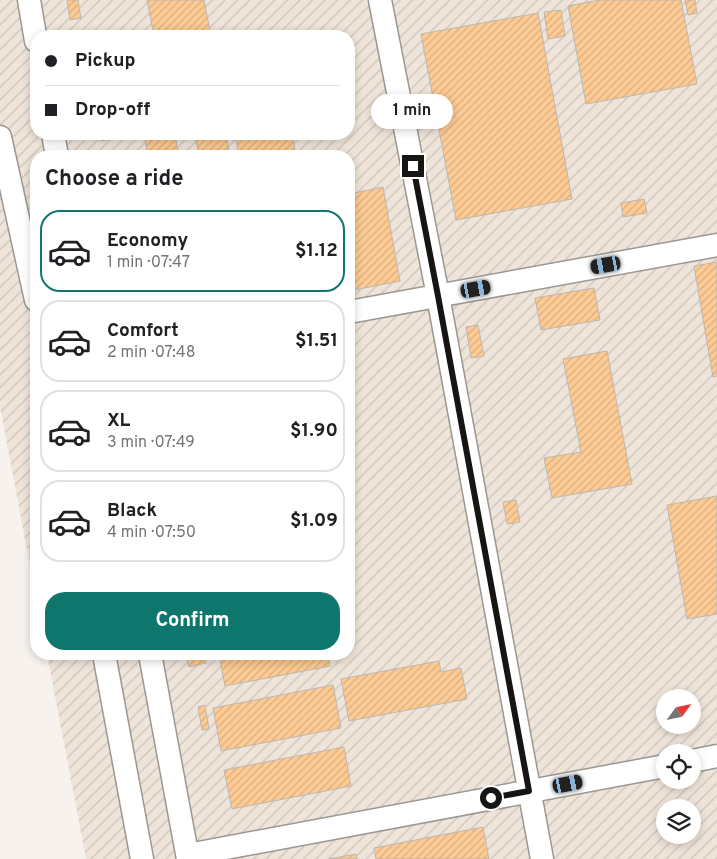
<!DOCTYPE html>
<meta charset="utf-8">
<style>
body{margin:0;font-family:Overpass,sans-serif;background:#f6f6f6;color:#202124;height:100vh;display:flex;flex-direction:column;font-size:19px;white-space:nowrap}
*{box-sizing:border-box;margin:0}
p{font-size:16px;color:#757577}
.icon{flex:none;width:28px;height:28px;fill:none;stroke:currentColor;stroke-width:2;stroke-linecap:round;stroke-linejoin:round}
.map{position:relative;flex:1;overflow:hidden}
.sheet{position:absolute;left:30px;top:150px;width:325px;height:510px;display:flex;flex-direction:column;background:#fff;border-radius:20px;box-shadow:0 2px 8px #0003}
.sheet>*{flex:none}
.top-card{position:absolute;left:30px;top:30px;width:325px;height:110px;border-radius:20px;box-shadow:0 2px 8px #0003;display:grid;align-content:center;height:110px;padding:0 15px;background:#fff}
.needle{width:32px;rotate:57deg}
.fabs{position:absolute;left:656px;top:689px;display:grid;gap:10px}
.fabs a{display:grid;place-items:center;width:45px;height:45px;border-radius:50%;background:#fff;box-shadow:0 2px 8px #0003;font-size:25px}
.end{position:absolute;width:22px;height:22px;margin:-11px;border:6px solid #171513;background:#fff;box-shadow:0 0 0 2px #fff}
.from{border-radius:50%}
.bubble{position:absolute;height:35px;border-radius:18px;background:#fff;box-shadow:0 2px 8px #0003;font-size:16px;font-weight:700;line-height:35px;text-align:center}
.car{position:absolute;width:15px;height:30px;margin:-15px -8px;border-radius:6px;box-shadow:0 0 4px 1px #0007;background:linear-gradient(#222 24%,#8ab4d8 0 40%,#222 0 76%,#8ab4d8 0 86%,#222 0)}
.top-card b{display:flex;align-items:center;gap:18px;height:48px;font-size:19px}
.top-card b+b{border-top:1px solid #e0e0e0}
.top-card i{width:12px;height:12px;background:#202124}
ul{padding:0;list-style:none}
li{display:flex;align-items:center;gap:15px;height:82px;margin:0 10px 8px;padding:0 5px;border:2px solid #e0e0e0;border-radius:20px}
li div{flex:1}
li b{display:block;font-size:19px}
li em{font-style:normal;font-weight:700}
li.active{border-color:#0f766e}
li>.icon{width:45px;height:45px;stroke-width:1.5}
h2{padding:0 15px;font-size:22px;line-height:60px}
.action{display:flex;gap:10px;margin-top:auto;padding:10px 15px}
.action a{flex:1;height:58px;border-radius:20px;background:#0f766e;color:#fff;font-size:20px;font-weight:700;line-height:58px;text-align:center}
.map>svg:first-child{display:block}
.industrial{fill:url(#industrial-furrows);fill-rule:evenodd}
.building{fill:url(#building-hatch);stroke:#bcb7b2}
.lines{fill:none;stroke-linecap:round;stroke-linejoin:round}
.minor-casing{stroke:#9b9792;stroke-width:25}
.minor{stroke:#fff;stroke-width:22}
.route{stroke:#171513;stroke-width:6}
</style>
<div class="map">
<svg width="717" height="859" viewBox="0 0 717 859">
<defs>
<pattern id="industrial-furrows" width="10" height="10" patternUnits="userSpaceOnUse" patternTransform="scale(1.25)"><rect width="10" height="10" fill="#efe4d9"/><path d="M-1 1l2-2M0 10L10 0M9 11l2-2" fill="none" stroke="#ccc3b9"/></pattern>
<pattern id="building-hatch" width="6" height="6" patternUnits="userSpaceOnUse" patternTransform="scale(1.25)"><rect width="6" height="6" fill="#fdcb93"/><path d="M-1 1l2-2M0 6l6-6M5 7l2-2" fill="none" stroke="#d8ad7e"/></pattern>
</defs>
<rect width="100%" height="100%" fill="#f7f2ed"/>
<path class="industrial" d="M 0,0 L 717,0 L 717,859 L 86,859 L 47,654 L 349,654 L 349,156 L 36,156 L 36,597 L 0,407 ZM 36,36 L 349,36 L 349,134 L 36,134 ZM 665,698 L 692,698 L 692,725 L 665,725 ZM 665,752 L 692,752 L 692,780 L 665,780 ZM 665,808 L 692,808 L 692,835 L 665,835 Z"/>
<path class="building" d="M 67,0 L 78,0 L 81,18 L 70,20 Z
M 147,0 L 204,0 L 211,36 L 154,36 Z
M 599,0 L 681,0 L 697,84 L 586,104 L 568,6 Z
M 685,0 L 695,0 L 697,13 L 688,15 Z
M 561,10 L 565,36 L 548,39 L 544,12 Z
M 538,13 L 572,199 L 456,220 L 421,34 Z
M 100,134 L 140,134 L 101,141 Z
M 144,134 L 175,134 L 178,152 L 148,156 Z
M 195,134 L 226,134 L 230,156 L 199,156 Z
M 235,134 L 292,134 L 296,156 L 239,156 Z
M 383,187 L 400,281 L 349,291 L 349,194 Z
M 644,199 L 647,213 L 623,217 L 621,203 Z
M 717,262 L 717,376 L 713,377 L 694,266 Z
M 594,288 L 600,320 L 541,330 L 535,298 Z
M 478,325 L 484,356 L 471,358 L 466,327 Z
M 607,351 L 632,484 L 552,498 L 544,458 L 581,452 L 563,359 Z
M 717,496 L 717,614 L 687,619 L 667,505 Z
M 516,500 L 520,522 L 507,524 L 503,502 Z
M 186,654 L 204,654 L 206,663 L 189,667 Z
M 219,654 L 328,654 L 330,666 L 225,686 Z
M 439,661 L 441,672 L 461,668 L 467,699 L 349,721 L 341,679 Z
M 333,685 L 341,728 L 221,751 L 213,708 Z
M 205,705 L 209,729 L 202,730 L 198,707 Z
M 344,747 L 351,786 L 232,809 L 224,770 Z
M 483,827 L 489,859 L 376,859 L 374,848 Z
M 356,854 L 357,859 L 329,859 Z"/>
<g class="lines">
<g class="minor-casing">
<path id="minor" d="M 29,0 L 36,41
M 380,0 L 438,296 L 542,859
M 53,134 L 57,156
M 0,137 L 36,300
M 349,312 L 717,245
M 104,654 L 142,859
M 150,654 L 188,859
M 692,761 L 717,756
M 188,855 L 665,766"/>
</g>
<use href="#minor" class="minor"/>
</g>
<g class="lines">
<path class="route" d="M 413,166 L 438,296 L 529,791 L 491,798"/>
</g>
</svg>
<div class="fabs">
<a><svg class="needle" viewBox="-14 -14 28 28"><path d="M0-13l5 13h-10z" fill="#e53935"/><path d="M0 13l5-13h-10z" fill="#757577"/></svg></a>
<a><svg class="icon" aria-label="locate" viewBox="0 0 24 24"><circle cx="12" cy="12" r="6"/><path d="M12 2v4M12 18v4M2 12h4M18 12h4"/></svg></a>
<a><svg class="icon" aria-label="layers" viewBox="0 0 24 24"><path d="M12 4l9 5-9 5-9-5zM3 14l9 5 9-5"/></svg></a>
</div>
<i class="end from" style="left:491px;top:798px"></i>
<i class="end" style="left:413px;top:166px"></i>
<div class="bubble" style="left:371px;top:94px;width:82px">1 min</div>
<i class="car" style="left:606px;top:265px;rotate:260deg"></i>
<i class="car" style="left:476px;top:289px;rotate:80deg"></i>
<i class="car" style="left:568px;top:784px;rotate:79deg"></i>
<div class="top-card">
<b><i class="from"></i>Pickup</b>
<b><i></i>Drop-off</b>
</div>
<section class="sheet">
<h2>Choose a ride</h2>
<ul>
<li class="active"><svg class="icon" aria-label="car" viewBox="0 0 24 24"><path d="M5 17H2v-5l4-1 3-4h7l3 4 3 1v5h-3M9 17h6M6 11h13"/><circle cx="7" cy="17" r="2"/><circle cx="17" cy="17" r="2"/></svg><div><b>Economy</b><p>1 min · 07:47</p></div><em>$1.12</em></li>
<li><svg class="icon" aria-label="car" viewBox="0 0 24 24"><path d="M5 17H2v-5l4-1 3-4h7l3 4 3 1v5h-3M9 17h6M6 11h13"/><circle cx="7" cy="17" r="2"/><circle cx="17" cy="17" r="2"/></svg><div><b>Comfort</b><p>2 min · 07:48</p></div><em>$1.51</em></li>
<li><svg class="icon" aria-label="car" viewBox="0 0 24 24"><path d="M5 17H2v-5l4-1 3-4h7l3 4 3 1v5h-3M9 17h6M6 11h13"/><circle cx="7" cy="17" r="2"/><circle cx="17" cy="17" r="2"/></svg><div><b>XL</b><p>3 min · 07:49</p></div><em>$1.90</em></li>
<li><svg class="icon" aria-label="car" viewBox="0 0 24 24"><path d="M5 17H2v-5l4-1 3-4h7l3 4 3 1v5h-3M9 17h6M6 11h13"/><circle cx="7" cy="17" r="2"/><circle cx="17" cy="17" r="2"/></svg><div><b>Black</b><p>4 min · 07:50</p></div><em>$1.09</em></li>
</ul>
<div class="action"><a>Confirm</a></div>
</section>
</div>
